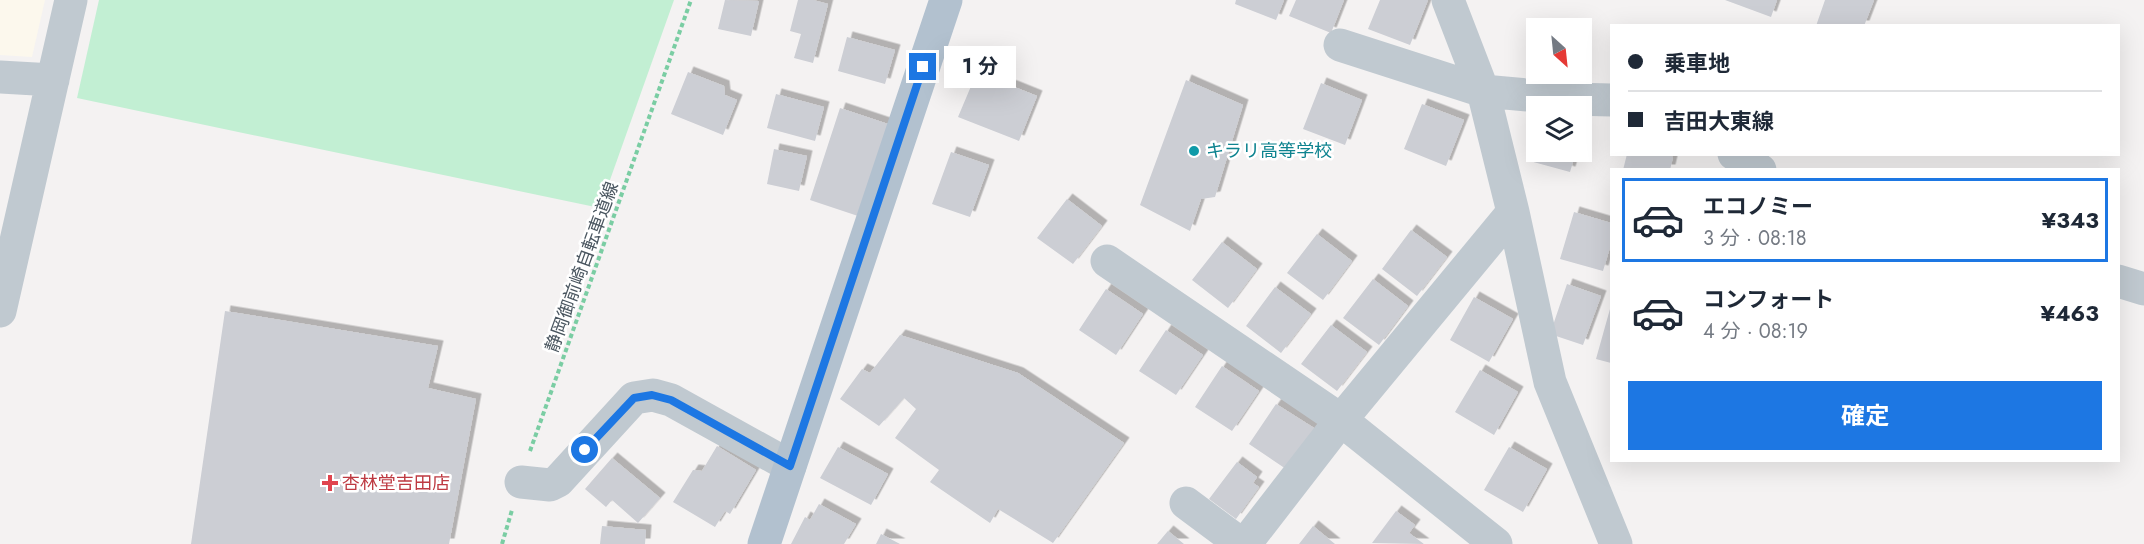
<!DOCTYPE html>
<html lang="ja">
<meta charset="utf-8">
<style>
body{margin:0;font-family:Jost,"Noto Sans JP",sans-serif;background:#f6f6f7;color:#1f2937;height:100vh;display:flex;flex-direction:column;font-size:22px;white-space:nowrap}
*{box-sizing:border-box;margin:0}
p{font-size:20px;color:#747a83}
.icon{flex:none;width:33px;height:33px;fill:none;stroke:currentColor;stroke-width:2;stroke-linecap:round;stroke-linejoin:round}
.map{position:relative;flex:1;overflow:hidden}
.sheet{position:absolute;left:1610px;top:168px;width:510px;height:294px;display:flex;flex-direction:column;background:#fff;border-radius:0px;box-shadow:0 6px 24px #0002}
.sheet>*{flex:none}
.hud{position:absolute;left:1610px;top:24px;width:510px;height:132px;border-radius:0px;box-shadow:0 6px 24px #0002;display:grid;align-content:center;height:132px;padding:0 18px;background:#fff}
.needle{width:39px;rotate:153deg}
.fabs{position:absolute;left:1526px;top:18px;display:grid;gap:12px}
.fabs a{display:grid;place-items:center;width:66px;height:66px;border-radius:0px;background:#fff;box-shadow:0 6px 24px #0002;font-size:30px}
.end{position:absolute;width:27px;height:27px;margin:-14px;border:8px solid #1d77e3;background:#fff;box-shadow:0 0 0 3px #fff}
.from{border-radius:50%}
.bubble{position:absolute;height:42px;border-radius:0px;background:#fff;box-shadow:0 6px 24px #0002;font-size:20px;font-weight:700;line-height:42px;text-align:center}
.hud b{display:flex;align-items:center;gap:21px;height:57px;font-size:22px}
.hud b+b{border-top:2px solid #e0e1e3}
.hud i{width:15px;height:15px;background:#1f2937}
ul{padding:10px 0 0;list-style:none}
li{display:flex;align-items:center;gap:18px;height:84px;margin:0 12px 9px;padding:0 6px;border:3px solid transparent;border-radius:0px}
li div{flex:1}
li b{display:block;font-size:22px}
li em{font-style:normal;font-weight:700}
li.on{border-color:#1d77e3}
li>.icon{width:54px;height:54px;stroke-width:1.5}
.cta{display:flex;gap:12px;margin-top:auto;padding:12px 18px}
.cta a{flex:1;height:69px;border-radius:0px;background:#1d77e3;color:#fff;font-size:24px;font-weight:700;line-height:69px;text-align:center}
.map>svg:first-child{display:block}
.commercial{fill:#fcf8ed}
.green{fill:#c2efd3}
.building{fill:#ccced4;filter:url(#shadow)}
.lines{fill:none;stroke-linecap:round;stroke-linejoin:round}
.path{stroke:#7acda3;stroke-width:4;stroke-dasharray:4.5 3;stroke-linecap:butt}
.minor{stroke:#c0c9d0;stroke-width:33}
.major{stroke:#b2c1cf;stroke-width:33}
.route{stroke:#1d77e3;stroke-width:8}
.culture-dot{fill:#0f9aa8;stroke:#fff;stroke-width:2}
.health-dot{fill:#e0444e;stroke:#fff;stroke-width:2}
.labels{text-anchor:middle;stroke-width:5;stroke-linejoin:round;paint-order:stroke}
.culture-label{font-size:18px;fill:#0d838f;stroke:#fff;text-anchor:start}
.street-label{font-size:18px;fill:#49555f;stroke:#fff}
.health-label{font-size:18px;fill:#be3a42;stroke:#fff;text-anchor:start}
</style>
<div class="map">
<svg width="2144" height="544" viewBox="0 0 2144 544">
<defs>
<filter id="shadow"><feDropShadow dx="5.5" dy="-5.5" stdDeviation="0" flood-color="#0004"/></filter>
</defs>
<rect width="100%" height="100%" fill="#f4f2f2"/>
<path class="commercial" d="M 0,0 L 45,0 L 32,57 L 0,55 Z"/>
<path class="green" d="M 99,0 L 674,0 L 600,208 L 77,98 Z"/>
<path class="building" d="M 725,0 L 759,1 L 751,36 L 718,29 Z
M 798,0 L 813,0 L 828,4 L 813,63 L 794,58 L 801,34 L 790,31 Z
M 1236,0 L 1284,0 L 1276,20 L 1235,4 Z
M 1296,0 L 1344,0 L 1331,33 L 1289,16 Z
M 1380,0 L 1428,0 L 1410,45 L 1368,29 Z
M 1725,0 L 1777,0 L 1771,17 Z
M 1825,0 L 1874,0 L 1864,26 L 1816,26 Z
M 847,37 L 895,50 L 885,84 L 838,71 Z
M 688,72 L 724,86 L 725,95 L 737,100 L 723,135 L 671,114 Z
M 977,72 L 1037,96 L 1019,141 L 958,117 Z
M 1186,80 L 1243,105 L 1215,197 L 1201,199 L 1190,231 L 1140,205 Z
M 1321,83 L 1362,100 L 1345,145 L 1303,129 Z
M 776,94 L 824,107 L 815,141 L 767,128 Z
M 1422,104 L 1464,120 L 1446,166 L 1404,149 Z
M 840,108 L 888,124 L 858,216 L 810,200 Z
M 1535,129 L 1536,152 L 1576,152 L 1570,172 L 1526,160 Z
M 774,149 L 807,156 L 799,191 L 767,184 Z
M 951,152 L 989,165 L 970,217 L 932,204 Z
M 1627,154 L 1666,154 L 1673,157 L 1670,170 L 1623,170 Z
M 1067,199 L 1102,226 L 1073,264 L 1037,238 Z
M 1574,212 L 1611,223 L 1611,244 L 1603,271 L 1560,259 Z
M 1411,230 L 1447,257 L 1417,296 L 1382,269 Z
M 1317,234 L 1352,261 L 1323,300 L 1287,273 Z
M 1222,242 L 1257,269 L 1228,308 L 1192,280 Z
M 1373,279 L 1408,306 L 1379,345 L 1343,318 Z
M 1567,284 L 1601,296 L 1583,345 L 1550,334 Z
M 1275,287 L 1311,314 L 1281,353 L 1246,326 Z
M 1106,289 L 1143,314 L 1116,355 L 1079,330 Z
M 1474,297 L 1513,319 L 1489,362 L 1450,340 Z
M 1610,309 L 1611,309 L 1611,363 L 1596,359 Z
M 225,311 L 438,346 L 428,388 L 476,399 L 449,544 L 191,544 Z
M 1331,325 L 1367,352 L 1337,391 L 1301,364 Z
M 1166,330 L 1203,355 L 1176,395 L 1139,371 Z
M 900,335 L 1018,373 L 1124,443 L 1053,543 L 998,509 L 990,523 L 930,482 L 939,470 L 895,438 L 916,409 L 904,398 L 879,426 L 840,399 L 862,369 L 870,373 Z
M 1222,366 L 1259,391 L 1232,431 L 1195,407 Z
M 1480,370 L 1518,392 L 1494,435 L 1455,412 Z
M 1276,404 L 1314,428 L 1286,469 L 1249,444 Z
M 717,446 L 756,470 L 730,514 L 725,511 L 715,527 L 673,502 L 693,470 L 702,471 Z
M 838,447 L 888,474 L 871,505 L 820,478 Z
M 1509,447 L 1547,469 L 1523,512 L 1484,490 Z
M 612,458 L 660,498 L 638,523 L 612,500 L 606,507 L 585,489 Z
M 1237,462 L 1257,477 L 1253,483 L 1259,487 L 1236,519 L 1209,499 Z
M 819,504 L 856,524 L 844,544 L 791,544 L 805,517 L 810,520 Z
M 1396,511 L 1415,525 L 1409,533 L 1424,544 L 1372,543 Z
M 602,526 L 646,530 L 645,544 L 600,544 Z
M 1313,526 L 1335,544 L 1299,544 Z
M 1168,531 L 1184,544 L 1157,544 Z
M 881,534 L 900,544 L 876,544 Z"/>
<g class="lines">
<path class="path" d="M 530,451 L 691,0
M 502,544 L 512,510"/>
<path class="minor" d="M 1448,0 L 1483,91 L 1513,212 L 1550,382 L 1616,544
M 1340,45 L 1483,91 L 1571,99 L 1611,100
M 0,77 L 53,80
M 1734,154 L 1760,170
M 1107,261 L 1341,420 L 1496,544
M 2118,281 L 2144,289
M 0,311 L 71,0
M 521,482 L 550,485 L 558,481 L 634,398 L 653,395 L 671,400 L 790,466
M 1186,503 L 1241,544
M 1245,544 L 1341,420 L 1513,212"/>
<path class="major" d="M 764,544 L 946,0"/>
</g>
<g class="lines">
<path class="route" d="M 585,450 L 634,398 L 652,395 L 671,400 L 790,466 L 923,67"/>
</g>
<circle class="culture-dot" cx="1194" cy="151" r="6"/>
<path class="health-dot" d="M327 474h6v6h6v6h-6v6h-6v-6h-6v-6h6z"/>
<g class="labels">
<g class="culture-label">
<text x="1206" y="157">キラリ高等学校</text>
</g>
<g class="street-label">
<text transform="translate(582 267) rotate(-70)" y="6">静岡御前崎自転車道線</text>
</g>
<g class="health-label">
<text x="342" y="489">杏林堂吉田店</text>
</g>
</g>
</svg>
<div class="fabs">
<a><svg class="needle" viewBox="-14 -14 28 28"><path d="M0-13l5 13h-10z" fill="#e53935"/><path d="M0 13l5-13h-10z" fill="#747a83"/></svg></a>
<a><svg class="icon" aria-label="layers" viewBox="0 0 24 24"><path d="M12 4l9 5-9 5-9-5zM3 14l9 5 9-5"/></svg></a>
</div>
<i class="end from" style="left:585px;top:450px"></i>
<i class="end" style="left:923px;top:67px"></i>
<div class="bubble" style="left:944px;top:46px;width:72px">1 分</div>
<div class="hud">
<b><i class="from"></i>乗車地</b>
<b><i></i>吉田大東線</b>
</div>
<section class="sheet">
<ul>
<li class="on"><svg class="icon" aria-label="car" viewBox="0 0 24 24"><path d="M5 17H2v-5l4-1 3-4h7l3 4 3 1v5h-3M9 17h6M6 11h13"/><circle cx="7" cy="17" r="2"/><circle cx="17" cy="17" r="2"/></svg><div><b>エコノミー</b><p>3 分 · 08:18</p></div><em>¥343</em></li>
<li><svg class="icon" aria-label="car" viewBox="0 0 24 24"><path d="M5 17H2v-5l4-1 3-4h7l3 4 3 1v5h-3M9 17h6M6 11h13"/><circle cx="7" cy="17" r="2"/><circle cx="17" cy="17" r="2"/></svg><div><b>コンフォート</b><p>4 分 · 08:19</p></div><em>¥463</em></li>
</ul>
<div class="cta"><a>確定</a></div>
</section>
</div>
